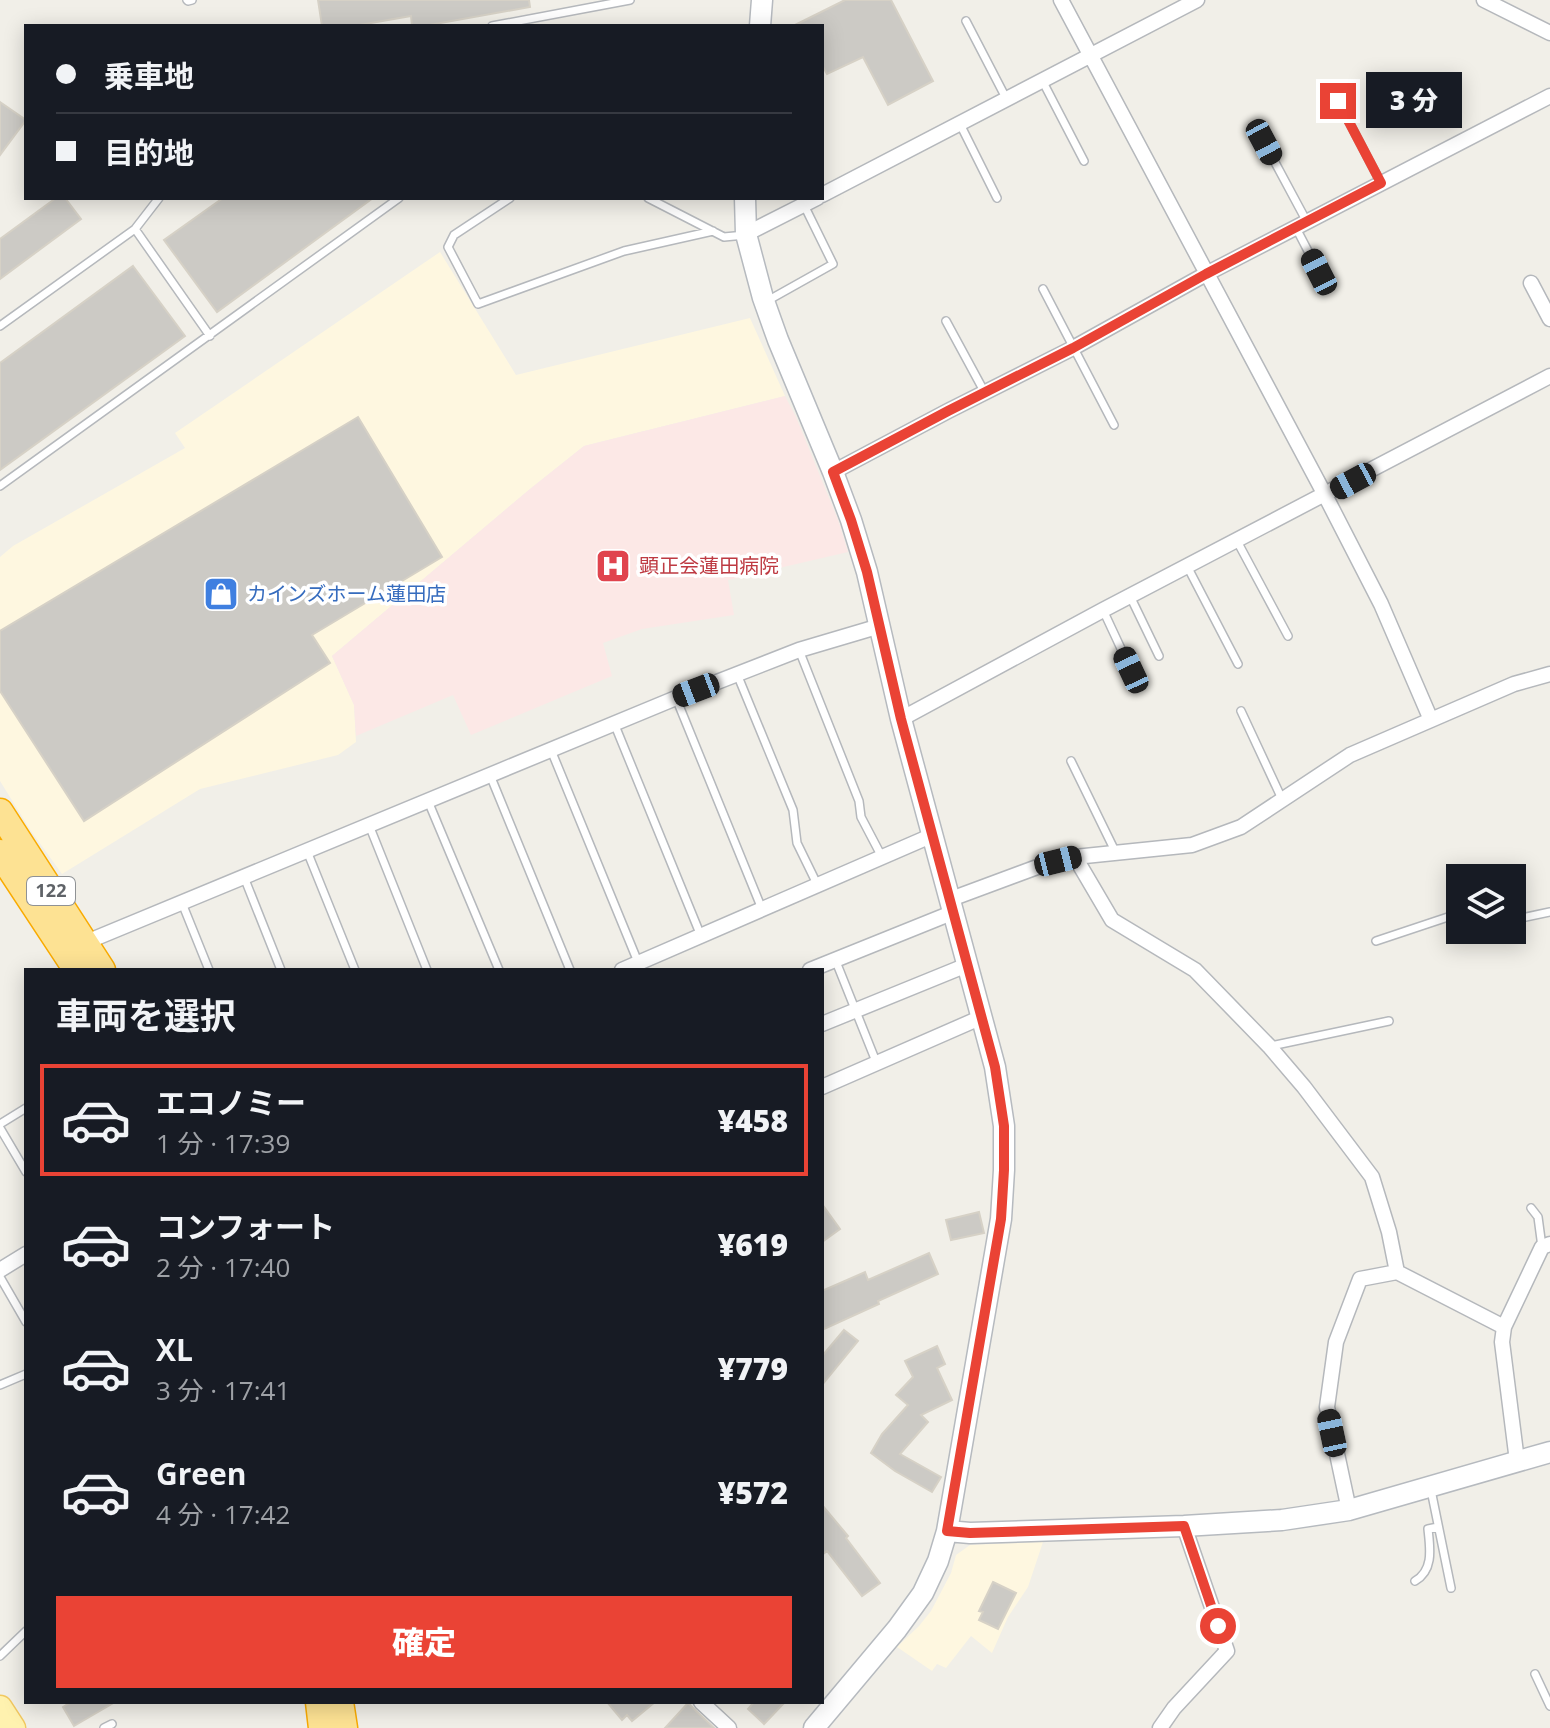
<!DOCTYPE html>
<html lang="ja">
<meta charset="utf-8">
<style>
body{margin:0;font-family:"Open Sans","Noto Sans JP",sans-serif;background:#242831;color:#f1f3f6;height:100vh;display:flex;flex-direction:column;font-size:30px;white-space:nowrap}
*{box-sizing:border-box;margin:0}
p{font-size:26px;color:#9ea1a6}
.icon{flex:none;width:44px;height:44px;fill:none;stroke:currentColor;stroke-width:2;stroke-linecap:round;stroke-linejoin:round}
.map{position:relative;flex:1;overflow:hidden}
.sheet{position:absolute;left:24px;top:968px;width:800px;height:736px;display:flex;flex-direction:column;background:#171b24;border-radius:0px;box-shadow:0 4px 20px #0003}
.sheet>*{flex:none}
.banner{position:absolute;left:24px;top:24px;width:800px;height:176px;border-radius:0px;box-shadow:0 4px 20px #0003;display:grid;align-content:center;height:176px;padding:0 32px;background:#171b24}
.fabs{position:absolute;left:1446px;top:864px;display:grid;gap:16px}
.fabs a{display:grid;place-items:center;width:80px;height:80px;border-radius:0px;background:#171b24;box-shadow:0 4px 20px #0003;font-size:40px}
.end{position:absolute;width:36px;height:36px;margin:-18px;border:10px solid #ea4335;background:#fff;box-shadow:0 0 0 4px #fff}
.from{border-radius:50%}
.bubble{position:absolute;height:56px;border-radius:0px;background:#171b24;box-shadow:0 4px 20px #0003;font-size:26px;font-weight:800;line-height:56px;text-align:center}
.car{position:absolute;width:24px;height:48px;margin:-24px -12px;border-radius:10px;box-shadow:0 0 6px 2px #0007;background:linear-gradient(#222 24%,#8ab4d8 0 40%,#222 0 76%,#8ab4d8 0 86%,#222 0)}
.banner b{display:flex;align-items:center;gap:28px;height:76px;font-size:30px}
.banner b+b{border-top:2px solid #363941}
.banner i{width:20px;height:20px;background:#f1f3f6}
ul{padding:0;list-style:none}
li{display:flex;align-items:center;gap:24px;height:112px;margin:0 16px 12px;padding:0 16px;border:4px solid transparent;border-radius:0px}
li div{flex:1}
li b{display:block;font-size:30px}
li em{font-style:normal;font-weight:800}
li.active{border-color:#ea4335}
li>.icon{width:72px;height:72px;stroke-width:1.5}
h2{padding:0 32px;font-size:36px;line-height:96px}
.primary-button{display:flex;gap:16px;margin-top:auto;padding:16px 32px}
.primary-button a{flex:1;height:92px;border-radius:0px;background:#ea4335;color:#fff;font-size:32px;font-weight:800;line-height:92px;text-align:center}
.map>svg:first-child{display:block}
.commercial{fill:#fef7e0}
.medical{fill:#fce8e6}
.building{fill:#cccac5;stroke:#d6d1c6;stroke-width:2}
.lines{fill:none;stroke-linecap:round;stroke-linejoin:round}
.lane-casing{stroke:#b5b8bc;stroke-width:10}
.street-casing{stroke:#b5b8bc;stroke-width:17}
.secondary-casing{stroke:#b6babf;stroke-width:23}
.primary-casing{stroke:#f2c960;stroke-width:27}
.highway-casing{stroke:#f9ab00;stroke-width:29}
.lane{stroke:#fff;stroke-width:7}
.street{stroke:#fff;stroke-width:14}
.secondary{stroke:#fff;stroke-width:20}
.primary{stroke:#fff2af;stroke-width:24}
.highway{stroke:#fde293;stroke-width:26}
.route{stroke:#ea4335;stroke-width:10}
.labels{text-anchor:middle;stroke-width:7;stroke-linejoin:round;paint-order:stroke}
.shield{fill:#fff;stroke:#8f9295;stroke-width:2}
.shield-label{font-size:18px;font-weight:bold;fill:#5f6368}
.health-label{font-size:20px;fill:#be3a42;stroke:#fff;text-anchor:start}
.shop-label{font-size:20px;fill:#366cbe;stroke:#fff;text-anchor:start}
</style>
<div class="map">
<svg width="1550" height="1728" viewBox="0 0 1550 1728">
<rect width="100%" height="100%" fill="#f1efe8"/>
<path class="commercial" d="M 440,252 L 516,375 L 750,318 L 785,396 L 584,446 L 530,489 L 332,656 L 354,705 L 356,742 L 338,755 L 200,789 L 62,874 L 31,831 L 0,781 L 0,557 L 13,546 L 185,448 L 175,433 Z
M 1043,1542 L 1028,1587 L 1008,1617 L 992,1653 L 971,1636 L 946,1668 L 937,1664 L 932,1671 L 897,1647 L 919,1626 L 931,1611 L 951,1573 L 956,1555 L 970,1545 Z"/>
<path class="medical" d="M 785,396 L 796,417 L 838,520 L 848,552 L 728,580 L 734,615 L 642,629 L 603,643 L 612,676 L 471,735 L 453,695 L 356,736 L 354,705 L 332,656 L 530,489 L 584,446 Z"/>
<path class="building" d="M 318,0 L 529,0 L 530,7 L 424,26 L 412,26 L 411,16 L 354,26 L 322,26 Z
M 845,0 L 891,0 L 933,81 L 888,105 L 863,57 L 827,74 L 822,65 L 822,26 L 793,26 Z
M 0,102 L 26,120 L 0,155 Z
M 56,198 L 65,198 L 81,219 L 0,279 L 0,239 Z
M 223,198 L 373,198 L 217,312 L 164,240 Z
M 133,266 L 185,336 L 0,470 L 0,363 Z
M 358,417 L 442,557 L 312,635 L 330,663 L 84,821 L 0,691 L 0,631 Z
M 822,1204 L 840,1229 L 822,1242 Z
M 979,1212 L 984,1233 L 951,1240 L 946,1220 Z
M 929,1253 L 938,1274 L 878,1301 L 879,1304 L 822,1330 L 822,1291 L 865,1272 L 868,1280 Z
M 844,1330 L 858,1341 L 822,1385 L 822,1356 Z
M 937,1346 L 945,1364 L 937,1368 L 952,1400 L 921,1415 L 928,1422 L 900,1454 L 941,1477 L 932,1492 L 895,1471 L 871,1453 L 882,1434 L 908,1405 L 896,1395 L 913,1377 L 905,1361 Z
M 822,1505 L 848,1536 L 846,1538 L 880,1583 L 862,1596 L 827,1551 L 822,1555 Z
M 993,1582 L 1016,1593 L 998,1629 L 979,1620 L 983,1612 L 979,1611 Z
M 71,1702 L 115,1702 L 74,1726 L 63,1707 Z
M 607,1702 L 655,1702 L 632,1721 L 627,1715 L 622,1720 Z
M 754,1702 L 785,1702 L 764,1724 L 748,1709 Z
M 688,1703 L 694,1709 L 714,1728 L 665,1728 Z"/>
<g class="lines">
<g class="lane-casing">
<path id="lane" d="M 187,0 L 188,1 L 192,0
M 966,21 L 1007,100
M 492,26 L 630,0
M 1043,82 L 1084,161
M 1338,101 L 1381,183
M 960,124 L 997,198
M 1264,142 L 1307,222
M 510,198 L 454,235 L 448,247 L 478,304 L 624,251 L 713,231
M 648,198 L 724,237 L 745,235
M 1296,228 L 1319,272
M 135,229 L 210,336
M 1043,289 L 1114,425
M 767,301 L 833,264 L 804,205
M 946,321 L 985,393
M 0,326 L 135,229 L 159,198
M 0,486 L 399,198
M 1237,541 L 1288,636
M 1187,566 L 1238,664
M 1130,596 L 1159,656
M 1103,610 L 1131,670
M 799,650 L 859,801 L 861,817 L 882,857
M 737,674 L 793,810 L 797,843 L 817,884
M 676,698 L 762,909
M 1241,711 L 1282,799
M 614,723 L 701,936
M 551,750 L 638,962
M 1071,761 L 1115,851
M 490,775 L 570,970
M 428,801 L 499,970
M 369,825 L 427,970
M 307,851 L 355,970
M 244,877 L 281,970
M 182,903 L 209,970
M 1512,920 L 1550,912
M 1376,941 L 1460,913
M 835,959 L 877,1064
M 1271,1046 L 1389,1021
M 0,1124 L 26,1108
M 0,1128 L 26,1172
M 1531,1208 L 1538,1217 L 1542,1247
M 0,1277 L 26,1322
M 0,1385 L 26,1374
M 1431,1490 L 1451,1588
M 1415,1581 C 1434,1570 1430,1548 1428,1529 L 1438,1527
M 0,1656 L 26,1631
M 1535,1674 L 1550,1706
M 104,1728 L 112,1724"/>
</g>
<g class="street-casing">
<path id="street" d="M 1061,0 L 1325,495 L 1381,604 L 1431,720
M 1484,0 L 1550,33
M 822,195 L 1197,0
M 746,234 L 817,198
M 1531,283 L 1550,319
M 833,472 L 948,411 L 1073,348 L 1206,274 L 1550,96
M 901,719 L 1103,610 L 1550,376
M 1075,857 L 1112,920 L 1195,970 L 1269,1046 L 1304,1087 L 1372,1177 L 1389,1232 L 1397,1272 L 1504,1327 L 1502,1342 L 1517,1461
M 951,899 L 1040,866 L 1075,857 L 1192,845 L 1241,827 L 1350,755 L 1514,684 L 1550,674
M 84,943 L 676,698 L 799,650 L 880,626
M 622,970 L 933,835
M 810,970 L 954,912
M 822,1024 L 967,965
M 822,1087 L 982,1017
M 0,1270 L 26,1254
M 1504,1327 L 1542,1247 L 1550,1244
M 1349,1510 L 1327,1407 L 1336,1342 L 1360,1279 L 1397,1272
M 701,1702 L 729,1728
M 1160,1728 L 1174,1708 L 1227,1651 L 1184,1526"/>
</g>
<g class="secondary-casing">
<path id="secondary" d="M 760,26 L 762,0
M 745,198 L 746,234 L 763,298 L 778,340 L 833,472 L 851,520 L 867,572 L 901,719 L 995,1067 L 1004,1126 L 1004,1170 L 1001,1219 L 947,1531 L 938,1561 L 923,1593 L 897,1629 L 814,1728
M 947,1531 L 970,1533 L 1184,1526 L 1282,1520 L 1349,1510 L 1550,1452"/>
</g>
<g class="primary-casing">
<path id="primary" d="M 0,1708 L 13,1728"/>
</g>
<g class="highway-casing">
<path id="highway" d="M 0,812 L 102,970
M 0,853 L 77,970
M 319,1702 L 322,1728
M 340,1702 L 344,1728"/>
</g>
<use href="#lane" class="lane"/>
<use href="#street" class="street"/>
<use href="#secondary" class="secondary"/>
<use href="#primary" class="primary"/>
<use href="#highway" class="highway"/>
</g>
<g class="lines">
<path class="route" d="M 1218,1626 L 1184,1526 L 970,1533 L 947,1531 L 1001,1219 L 1004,1170 L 1004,1126 L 995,1067 L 901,719 L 867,572 L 851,520 L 833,472 L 948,411 L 1073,348 L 1206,274 L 1381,183 L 1338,101"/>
</g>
<defs>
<g id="hospital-square" transform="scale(1.8)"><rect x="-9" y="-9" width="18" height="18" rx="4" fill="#e0444e" stroke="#fff"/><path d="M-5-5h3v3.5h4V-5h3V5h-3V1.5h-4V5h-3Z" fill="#fff"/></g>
<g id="shop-square" transform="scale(1.8)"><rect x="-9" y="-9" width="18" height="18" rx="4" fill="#3f7fe0" stroke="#fff"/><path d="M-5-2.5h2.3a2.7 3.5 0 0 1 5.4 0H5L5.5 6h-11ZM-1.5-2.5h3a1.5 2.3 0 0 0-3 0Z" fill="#fff"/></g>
</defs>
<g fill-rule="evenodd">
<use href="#hospital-square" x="613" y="566"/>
<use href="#shop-square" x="221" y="594"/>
</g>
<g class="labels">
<rect class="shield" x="27" y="877" width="48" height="28" rx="6"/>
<g class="shield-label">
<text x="51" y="897">122</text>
</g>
<g class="health-label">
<text x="639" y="573">顕正会蓮田病院</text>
</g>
<g class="shop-label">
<text x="247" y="601">カインズホーム蓮田店</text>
</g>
</g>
</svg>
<div class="fabs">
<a><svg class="icon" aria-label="layers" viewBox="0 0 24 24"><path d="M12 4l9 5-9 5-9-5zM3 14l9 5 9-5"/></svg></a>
</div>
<i class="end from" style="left:1218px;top:1626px"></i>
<i class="end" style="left:1338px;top:101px"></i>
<div class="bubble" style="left:1366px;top:72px;width:96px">3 分</div>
<i class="car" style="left:1264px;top:142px;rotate:152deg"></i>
<i class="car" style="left:1319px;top:272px;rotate:333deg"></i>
<i class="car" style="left:1353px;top:481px;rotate:242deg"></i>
<i class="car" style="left:1131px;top:670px;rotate:335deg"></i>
<i class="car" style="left:696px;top:690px;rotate:249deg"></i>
<i class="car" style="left:1058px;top:861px;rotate:76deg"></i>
<i class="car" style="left:1332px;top:1433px;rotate:348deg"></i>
<div class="banner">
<b><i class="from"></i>乗車地</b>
<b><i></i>目的地</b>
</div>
<section class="sheet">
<h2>車両を選択</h2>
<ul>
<li class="active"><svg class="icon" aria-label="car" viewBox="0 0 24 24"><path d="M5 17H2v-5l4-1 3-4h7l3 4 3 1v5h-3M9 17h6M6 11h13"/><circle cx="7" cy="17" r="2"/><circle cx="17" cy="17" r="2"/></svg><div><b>エコノミー</b><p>1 分 · 17:39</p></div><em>¥458</em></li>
<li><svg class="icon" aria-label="car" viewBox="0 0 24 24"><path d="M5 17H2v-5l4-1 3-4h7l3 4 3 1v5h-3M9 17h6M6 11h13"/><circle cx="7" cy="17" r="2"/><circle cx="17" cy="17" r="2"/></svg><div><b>コンフォート</b><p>2 分 · 17:40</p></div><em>¥619</em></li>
<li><svg class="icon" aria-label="car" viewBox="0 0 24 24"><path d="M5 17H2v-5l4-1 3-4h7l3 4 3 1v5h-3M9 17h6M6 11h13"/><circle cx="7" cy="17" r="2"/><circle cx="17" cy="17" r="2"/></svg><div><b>XL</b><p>3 分 · 17:41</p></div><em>¥779</em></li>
<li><svg class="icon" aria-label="car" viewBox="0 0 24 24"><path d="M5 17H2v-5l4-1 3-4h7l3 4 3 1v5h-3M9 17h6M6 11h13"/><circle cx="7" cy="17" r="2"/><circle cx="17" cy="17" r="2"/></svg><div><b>Green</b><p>4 分 · 17:42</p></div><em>¥572</em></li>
</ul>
<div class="primary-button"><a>確定</a></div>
</section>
</div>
